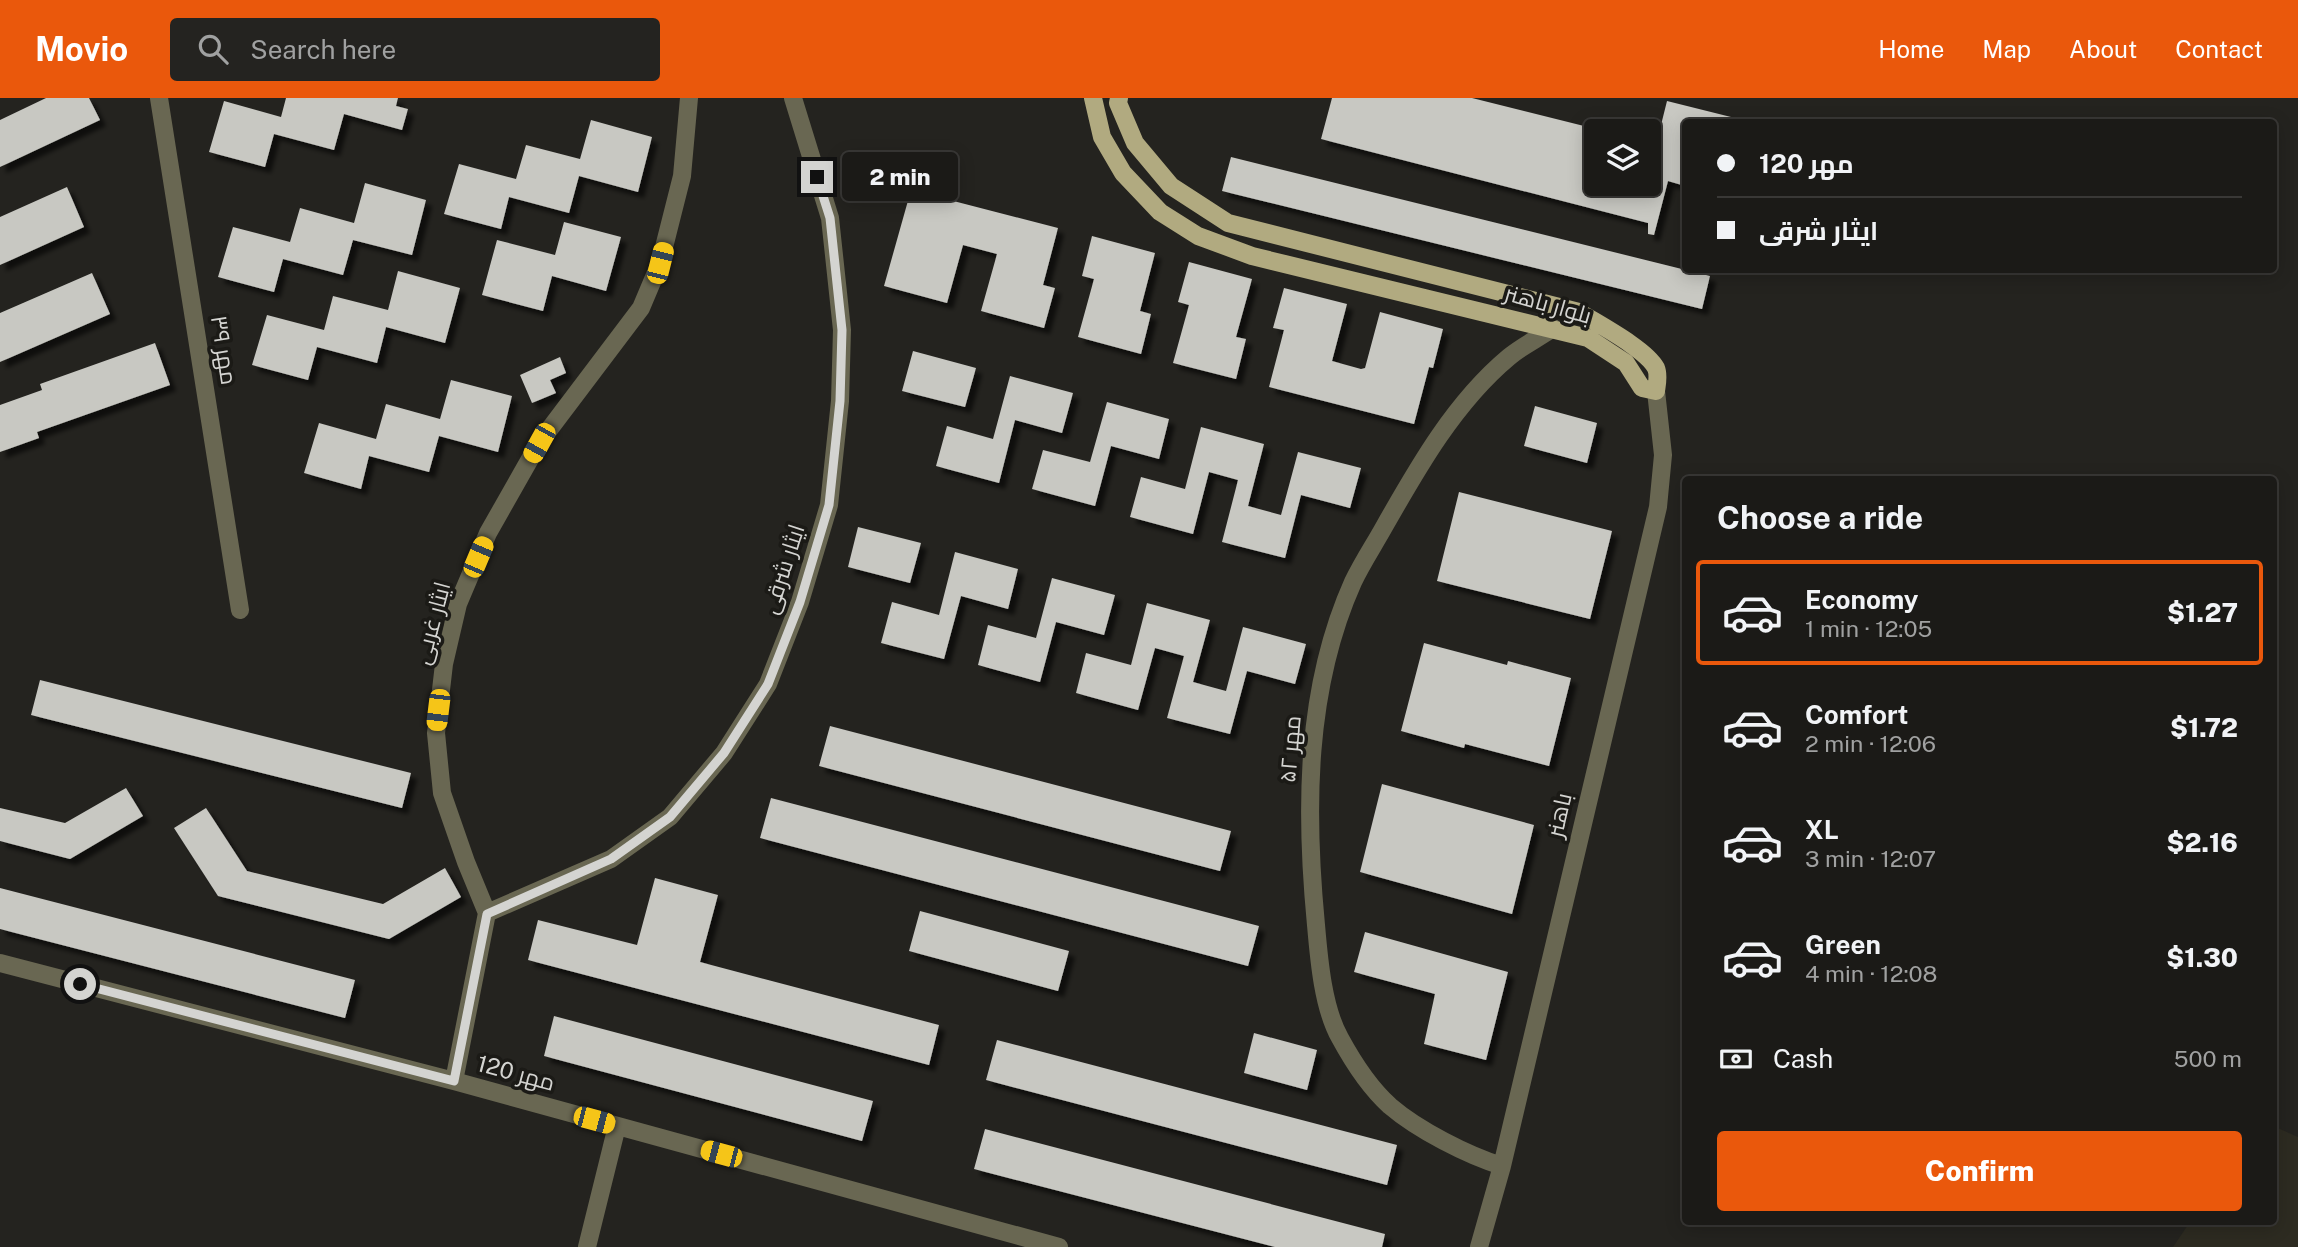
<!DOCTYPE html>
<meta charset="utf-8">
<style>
body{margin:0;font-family:"Public Sans",Cairo,sans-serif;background:#242320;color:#f1f3f6;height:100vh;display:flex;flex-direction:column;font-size:26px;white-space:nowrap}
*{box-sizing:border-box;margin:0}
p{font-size:23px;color:#a0a1a1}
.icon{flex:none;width:38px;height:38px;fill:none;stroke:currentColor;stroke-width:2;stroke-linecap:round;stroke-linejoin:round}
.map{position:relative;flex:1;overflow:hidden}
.drawer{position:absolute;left:1682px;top:378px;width:595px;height:749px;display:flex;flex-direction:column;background:#1b1a17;border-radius:7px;box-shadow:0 4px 18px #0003,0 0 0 2px #393836}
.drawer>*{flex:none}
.top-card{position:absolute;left:1682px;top:21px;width:595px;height:154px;border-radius:7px;box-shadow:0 4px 18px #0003,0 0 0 2px #393836;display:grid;align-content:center;height:154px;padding:0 35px;background:#1b1a17}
.buttons{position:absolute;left:1584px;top:21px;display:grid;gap:14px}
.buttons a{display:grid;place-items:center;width:77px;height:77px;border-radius:7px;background:#1b1a17;box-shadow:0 4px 18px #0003,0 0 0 2px #393836;font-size:35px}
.end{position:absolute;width:32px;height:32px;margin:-16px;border:9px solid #d4d4d1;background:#111;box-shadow:0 0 0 4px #111}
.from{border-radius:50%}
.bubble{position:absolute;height:49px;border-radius:7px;background:#1b1a17;box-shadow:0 4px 18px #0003,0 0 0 2px #393836;font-size:23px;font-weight:800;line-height:49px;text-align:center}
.car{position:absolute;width:21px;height:42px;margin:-21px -10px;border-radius:9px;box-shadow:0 0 5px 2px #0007;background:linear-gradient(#f5c518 24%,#345 0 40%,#f5c518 0 76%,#345 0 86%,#f5c518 0)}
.top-card b{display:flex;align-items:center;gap:24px;height:66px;font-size:26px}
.top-card b+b{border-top:2px solid #393836}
.top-card i{width:18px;height:18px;background:#f1f3f6}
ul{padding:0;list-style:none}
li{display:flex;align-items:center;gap:21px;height:105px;margin:0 14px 10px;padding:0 21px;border:4px solid transparent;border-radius:7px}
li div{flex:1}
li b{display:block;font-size:26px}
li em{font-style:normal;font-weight:800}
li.on{border-color:#ea580c}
li>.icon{width:63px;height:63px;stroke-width:1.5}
h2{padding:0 35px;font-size:32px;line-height:84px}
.pay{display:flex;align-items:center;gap:18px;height:77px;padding:0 35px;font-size:26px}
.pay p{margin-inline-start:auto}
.primary-button{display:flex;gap:14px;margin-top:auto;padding:14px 35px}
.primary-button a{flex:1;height:80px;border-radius:7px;background:#ea580c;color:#fff;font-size:28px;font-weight:800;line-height:80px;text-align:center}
header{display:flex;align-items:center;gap:42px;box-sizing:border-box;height:98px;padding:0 35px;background:#ea580c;color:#fff}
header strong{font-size:33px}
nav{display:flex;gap:38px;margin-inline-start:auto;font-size:24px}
.search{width:490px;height:63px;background:#242320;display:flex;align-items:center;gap:18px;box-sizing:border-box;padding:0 24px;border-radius:7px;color:#a0a1a1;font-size:26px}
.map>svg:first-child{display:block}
.built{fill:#2d2b21}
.building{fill:#c8c8c2;filter:url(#shadow)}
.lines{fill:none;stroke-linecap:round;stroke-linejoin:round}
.minor{stroke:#696752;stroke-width:18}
.major{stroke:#b1aa80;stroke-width:18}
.route{stroke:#d4d4d1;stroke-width:9}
.labels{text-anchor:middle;stroke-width:7;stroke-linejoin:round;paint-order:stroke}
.street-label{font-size:23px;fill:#d4d4d1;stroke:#1b1a16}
</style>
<header>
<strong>Movio</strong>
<div class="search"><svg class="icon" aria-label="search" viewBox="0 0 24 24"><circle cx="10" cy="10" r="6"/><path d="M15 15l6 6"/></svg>Search here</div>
<nav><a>Home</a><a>Map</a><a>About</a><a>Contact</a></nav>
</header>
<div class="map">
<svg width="2298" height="1149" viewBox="0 0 2298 1149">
<defs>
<filter id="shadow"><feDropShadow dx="6" dy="6" stdDeviation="2" flood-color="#0009"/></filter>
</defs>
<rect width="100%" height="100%" fill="#24231f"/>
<path class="built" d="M 2273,1028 L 2298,1039 L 2298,1149 L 2173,1149 L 2190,1124 L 2273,1124 Z"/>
<path class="building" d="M 46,0 L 89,0 L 100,22 L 0,69 L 0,22 Z
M 286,0 L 398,0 L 396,8 L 408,11 L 402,32 L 344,16 L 334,52 L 274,36 L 265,69 L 209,54 L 224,3 L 281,19 Z
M 1332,0 L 1472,0 L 1596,31 L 1596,86 L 1621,86 L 1648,93 L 1648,45 L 1656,47 L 1667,3 L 1731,19 L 1730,24 L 1685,24 L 1685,88 L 1668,83 L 1654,137 L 1648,136 L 1648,125 L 1321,41 Z
M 591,22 L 652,39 L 638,94 L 579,78 L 569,115 L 509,99 L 501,131 L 444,116 L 459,66 L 516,81 L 526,47 L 580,61 Z
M 1231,59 L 1710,178 L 1702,211 L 1222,93 Z
M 365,85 L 426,102 L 412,157 L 353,142 L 343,177 L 283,161 L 274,194 L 218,179 L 233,129 L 290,144 L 300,110 L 354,125 Z
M 67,89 L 84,129 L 0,167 L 0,119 Z
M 911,92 L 1058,130 L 1043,187 L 1055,190 L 1044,230 L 981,213 L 997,156 L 963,147 L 947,205 L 884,188 Z
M 564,124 L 621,139 L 606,193 L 552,178 L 543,213 L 482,197 L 497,142 L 555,157 Z
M 1092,138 L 1155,155 L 1140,213 L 1151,216 L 1141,256 L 1078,239 L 1094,181 L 1082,178 Z
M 1189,164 L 1252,181 L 1236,239 L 1246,241 L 1236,281 L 1173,265 L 1189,207 L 1178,204 Z
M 398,173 L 460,190 L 445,245 L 386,229 L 377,265 L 317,249 L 308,282 L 252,267 L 267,217 L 324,232 L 333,198 L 388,212 Z
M 92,175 L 110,216 L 0,264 L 0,215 Z
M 1284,190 L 1347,206 L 1332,263 L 1361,271 L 1365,270 L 1380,214 L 1443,231 L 1433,270 L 1429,269 L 1414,326 L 1269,289 L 1284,232 L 1273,230 Z
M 155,245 L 170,287 L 37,334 L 39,340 L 0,354 L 0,307 L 42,292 L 40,286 Z
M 913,253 L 976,270 L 965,309 L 902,293 Z
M 560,259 L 566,275 L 550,282 L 556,295 L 532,305 L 520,277 Z
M 1010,278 L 1073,295 L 1062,335 L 1015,322 L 999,385 L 936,368 L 947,328 L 993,341 Z
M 451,282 L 512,298 L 498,354 L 439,338 L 429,374 L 369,358 L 361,391 L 304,375 L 319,325 L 376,341 L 386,306 L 440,321 Z
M 1107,304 L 1169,321 L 1159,361 L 1111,348 L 1095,408 L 1032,391 L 1043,352 L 1090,364 Z
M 1535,308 L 1597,325 L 1587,365 L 1524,348 Z
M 1201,329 L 1264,346 L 1248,408 L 1281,417 L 1298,354 L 1361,370 L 1350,410 L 1301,397 L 1285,460 L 1222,444 L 1238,382 L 1209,374 L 1193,436 L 1130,419 L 1141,379 L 1185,391 Z
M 1459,394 L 1612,433 L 1590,521 L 1437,483 Z
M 858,429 L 921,445 L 910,485 L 848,469 Z
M 955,454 L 1018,471 L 1008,511 L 961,498 L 944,561 L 881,545 L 892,504 L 939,517 Z
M 1052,480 L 1115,497 L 1104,537 L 1056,524 L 1040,584 L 978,567 L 988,527 L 1036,540 Z
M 1147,505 L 1210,522 L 1193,584 L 1226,593 L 1243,529 L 1306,546 L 1295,586 L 1247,573 L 1230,636 L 1167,620 L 1184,558 L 1155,550 L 1138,612 L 1076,595 L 1086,555 L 1131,567 Z
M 1424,545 L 1507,567 L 1508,563 L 1571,580 L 1549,668 L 1465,646 L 1464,650 L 1401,633 Z
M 40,582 L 411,675 L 402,710 L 31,617 Z
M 830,628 L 1231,733 L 1220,773 L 819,668 Z
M 1382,686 L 1534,727 L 1512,816 L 1360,774 Z
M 126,690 L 143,718 L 70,761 L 0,743 L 0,710 L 65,725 Z
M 771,700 L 1259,828 L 1248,868 L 760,740 Z
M 206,710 L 247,773 L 383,806 L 445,770 L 461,799 L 389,841 L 218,798 L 174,730 Z
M 655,780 L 718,797 L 700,864 L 939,927 L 929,967 L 528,862 L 538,822 L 637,847 Z
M 0,790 L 355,882 L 345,920 L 0,831 Z
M 920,813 L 1069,853 L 1058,893 L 909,853 Z
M 1365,834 L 1508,874 L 1486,962 L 1424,946 L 1435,896 L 1354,874 Z
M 554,918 L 873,1003 L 862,1043 L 544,958 Z
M 1254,935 L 1317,952 L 1307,992 L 1244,975 Z
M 997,942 L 1397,1047 L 1387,1087 L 986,982 Z
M 985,1031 L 1385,1136 L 1382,1149 L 1275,1149 L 974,1071 Z"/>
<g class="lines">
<path class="minor" d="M 159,0 L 240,512
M 487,815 L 611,761 L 670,719 L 724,655 L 768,586 L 800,504 L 829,407 L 840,303 L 842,232 L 830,120 L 793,0
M 0,865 L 454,983 L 1059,1149
M 454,983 L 487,815 L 466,764 L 442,695 L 436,635 L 444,566 L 458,506 L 488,435 L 539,345 L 641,210 L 660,165 L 682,78 L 689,0
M 1502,1068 C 1467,1057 1418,1032 1390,1008 C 1370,990 1353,964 1340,940 C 1323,910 1319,862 1316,827 C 1305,713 1305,591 1353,484 C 1362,465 1374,447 1384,429 C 1418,369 1455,304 1509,259 C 1522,248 1539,240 1553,230
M 587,1149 L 617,1028
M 1479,1149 L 1502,1068 L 1658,409 L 1663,357 L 1656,293"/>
<path class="major" d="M 1093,0 L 1102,39 L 1123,75 L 1160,114 L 1198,138 L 1252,158 L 1588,240 L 1626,265 L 1642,290 L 1656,293 C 1657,286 1659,277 1656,270 C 1646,251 1598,226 1579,214 L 1228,125 L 1171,88 L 1135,45 L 1118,5 L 1119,0"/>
</g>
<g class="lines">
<path class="route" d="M 80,886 L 454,983 L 487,816 L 611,761 L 670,719 L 724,655 L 768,586 L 800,504 L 829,407 L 840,303 L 842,232 L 830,120 L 817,79"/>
</g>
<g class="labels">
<g class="street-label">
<text transform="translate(1548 206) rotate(16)" y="8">بلوار باهنر</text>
<text transform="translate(224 252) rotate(81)" y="8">مهر ۳۹</text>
<text transform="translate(783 471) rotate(-72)" y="8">ایثار شرقی</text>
<text transform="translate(432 525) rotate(-75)" y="8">ایثار غربی</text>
<text transform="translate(1290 651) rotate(-85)" y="8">مهر ۵۲</text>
<text transform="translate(1559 717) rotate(-77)" y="8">باهنر</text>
<text transform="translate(516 975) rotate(15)" y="8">مهر 120</text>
</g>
</g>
</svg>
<div class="buttons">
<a><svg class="icon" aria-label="layers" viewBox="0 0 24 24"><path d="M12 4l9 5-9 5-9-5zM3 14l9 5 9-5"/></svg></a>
</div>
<i class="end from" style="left:80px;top:886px"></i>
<i class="end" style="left:817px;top:79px"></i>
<div class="bubble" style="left:842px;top:54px;width:116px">2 min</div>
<i class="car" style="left:660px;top:165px;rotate:14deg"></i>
<i class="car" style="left:539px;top:345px;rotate:209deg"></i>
<i class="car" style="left:478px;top:459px;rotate:23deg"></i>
<i class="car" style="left:438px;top:612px;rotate:187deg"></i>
<i class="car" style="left:594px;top:1022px;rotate:105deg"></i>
<i class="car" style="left:721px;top:1056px;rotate:285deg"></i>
<div class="top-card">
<b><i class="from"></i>مهر 120</b>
<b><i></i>ایثار شرقی</b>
</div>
<section class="drawer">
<h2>Choose a ride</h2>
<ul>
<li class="on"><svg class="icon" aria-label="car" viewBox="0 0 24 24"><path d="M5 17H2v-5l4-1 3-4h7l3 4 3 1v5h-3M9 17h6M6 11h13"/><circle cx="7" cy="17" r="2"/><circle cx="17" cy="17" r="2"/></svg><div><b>Economy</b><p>1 min · 12:05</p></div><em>$1.27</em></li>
<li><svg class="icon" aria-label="car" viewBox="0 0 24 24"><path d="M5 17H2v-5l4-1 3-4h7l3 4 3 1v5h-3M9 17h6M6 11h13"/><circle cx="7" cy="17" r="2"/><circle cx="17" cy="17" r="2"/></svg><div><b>Comfort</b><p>2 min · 12:06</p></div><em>$1.72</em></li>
<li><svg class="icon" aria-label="car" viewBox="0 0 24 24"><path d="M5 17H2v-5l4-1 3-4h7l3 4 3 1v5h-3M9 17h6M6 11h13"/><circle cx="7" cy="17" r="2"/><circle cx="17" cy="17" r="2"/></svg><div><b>XL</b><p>3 min · 12:07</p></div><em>$2.16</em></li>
<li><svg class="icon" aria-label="car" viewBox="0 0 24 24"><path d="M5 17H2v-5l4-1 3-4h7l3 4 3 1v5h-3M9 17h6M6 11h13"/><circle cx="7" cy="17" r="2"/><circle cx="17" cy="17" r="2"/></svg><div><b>Green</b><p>4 min · 12:08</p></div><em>$1.30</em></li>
</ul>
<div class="pay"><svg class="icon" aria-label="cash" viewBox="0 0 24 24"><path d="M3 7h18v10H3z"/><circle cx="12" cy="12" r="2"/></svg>Cash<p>500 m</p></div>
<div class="primary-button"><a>Confirm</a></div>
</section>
</div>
